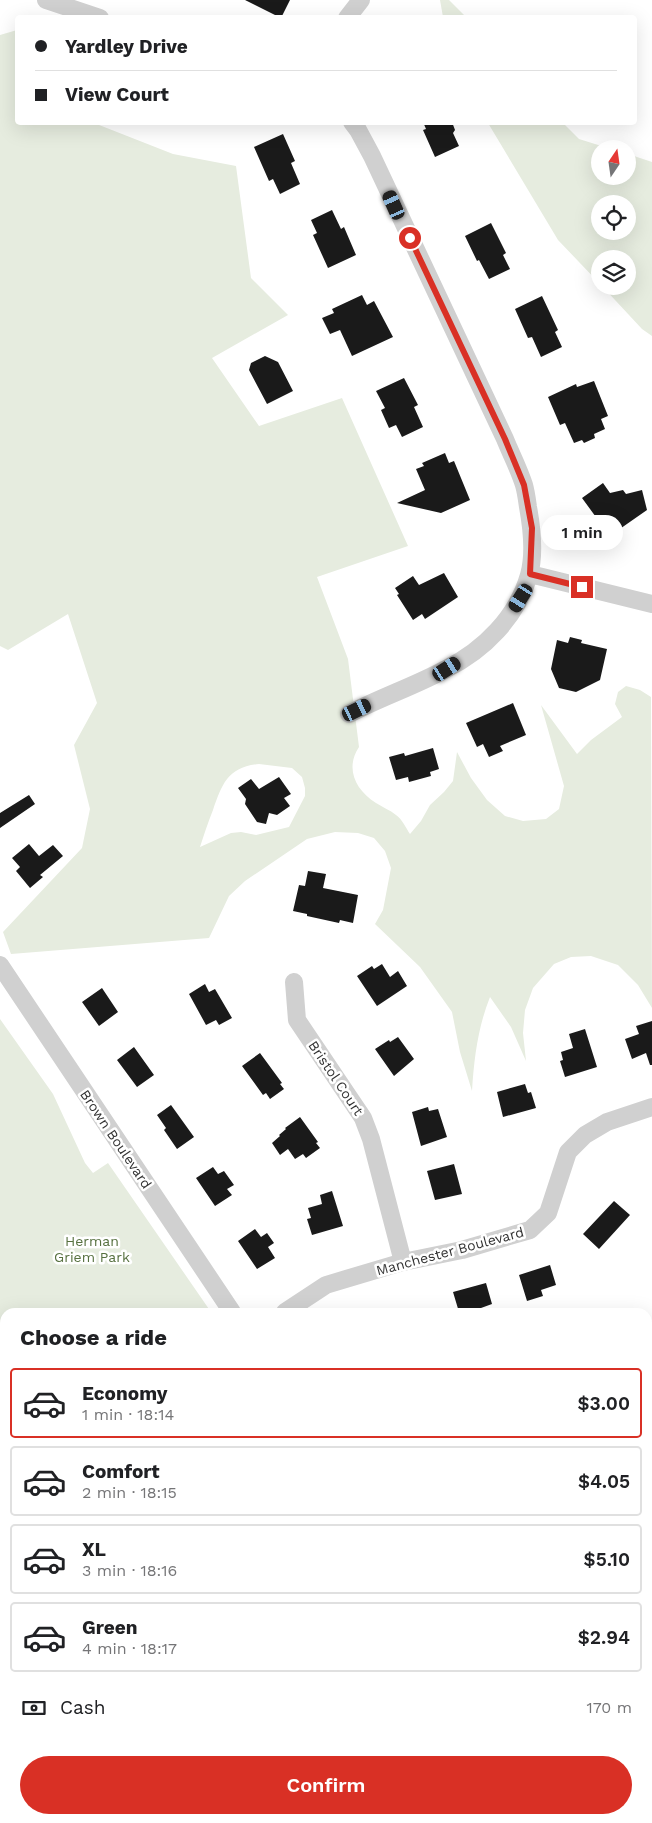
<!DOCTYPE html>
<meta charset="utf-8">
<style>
body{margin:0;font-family:"Work Sans",sans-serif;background:#f6f6f6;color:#202124;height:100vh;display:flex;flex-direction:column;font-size:19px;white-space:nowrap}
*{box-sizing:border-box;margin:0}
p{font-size:16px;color:#757577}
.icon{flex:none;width:28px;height:28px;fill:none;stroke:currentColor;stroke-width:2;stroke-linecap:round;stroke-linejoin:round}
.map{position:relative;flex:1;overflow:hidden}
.drawer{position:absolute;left:0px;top:1308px;width:652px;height:516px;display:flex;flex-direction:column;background:#fff;border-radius:15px 15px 0 0;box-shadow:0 5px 20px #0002}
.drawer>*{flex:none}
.guide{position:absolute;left:15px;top:15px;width:622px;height:110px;border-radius:5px;box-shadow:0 5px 20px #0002;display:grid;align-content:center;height:110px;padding:0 20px;background:#fff}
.needle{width:32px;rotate:13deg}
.buttons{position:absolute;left:591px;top:140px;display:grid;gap:10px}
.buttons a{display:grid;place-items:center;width:45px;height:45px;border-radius:50%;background:#fff;box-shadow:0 5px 20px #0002;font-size:25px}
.end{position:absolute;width:22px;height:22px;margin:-11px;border:6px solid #d93025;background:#fff;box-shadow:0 0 0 2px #fff}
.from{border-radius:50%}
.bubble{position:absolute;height:35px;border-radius:18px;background:#fff;box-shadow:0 5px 20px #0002;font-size:16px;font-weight:600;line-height:35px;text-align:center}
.car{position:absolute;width:15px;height:30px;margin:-15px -8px;border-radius:6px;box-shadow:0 0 4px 1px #0007;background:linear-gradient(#222 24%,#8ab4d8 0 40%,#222 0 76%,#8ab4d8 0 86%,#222 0)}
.guide b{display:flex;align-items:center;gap:18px;height:48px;font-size:19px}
.guide b+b{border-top:1px solid #e0e0e0}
.guide i{width:12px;height:12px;background:#202124}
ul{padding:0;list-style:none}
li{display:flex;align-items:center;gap:15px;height:70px;margin:0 10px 8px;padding:0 10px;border:2px solid #e0e0e0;border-radius:5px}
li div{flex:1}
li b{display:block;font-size:19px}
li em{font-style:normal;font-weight:600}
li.on{border-color:#d93025}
li>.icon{width:45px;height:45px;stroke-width:1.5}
h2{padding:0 20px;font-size:22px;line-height:60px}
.pay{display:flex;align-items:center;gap:12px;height:55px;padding:0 20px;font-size:19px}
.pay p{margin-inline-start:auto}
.button{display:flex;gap:10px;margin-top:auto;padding:10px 20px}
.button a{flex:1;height:58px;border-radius:30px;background:#d93025;color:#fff;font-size:20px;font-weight:600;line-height:58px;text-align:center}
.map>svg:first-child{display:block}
.green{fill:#e6ecdf;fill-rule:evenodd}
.building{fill:#1a1a1a}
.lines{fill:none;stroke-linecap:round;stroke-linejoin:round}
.minor{stroke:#d0d0d0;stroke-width:18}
.route{stroke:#d93025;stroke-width:6}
.labels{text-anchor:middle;stroke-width:5;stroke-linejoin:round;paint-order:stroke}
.street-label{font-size:14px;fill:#333;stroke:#fff}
.park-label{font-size:14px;fill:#56703f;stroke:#fff}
</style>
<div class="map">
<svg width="652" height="1823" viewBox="0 0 652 1823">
<rect width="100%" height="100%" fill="#fff"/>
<path class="green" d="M 440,0 L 449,0 L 466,17 L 443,17 Z
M 17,30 L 18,122 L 94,123 L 173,154 L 236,166 L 251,278 L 288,315 L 212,358 L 259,426 L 342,398 L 408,546 L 317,577 L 348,659 L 359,747 C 345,768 355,790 376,803 C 382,807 390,810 396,815 C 402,819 406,828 410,834 L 421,821 L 430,805 L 444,792 L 453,781 L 457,752 L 471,778 L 487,800 L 505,816 L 523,821 L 546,819 L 559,809 L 564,786 L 541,705 L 577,754 L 591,740 L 622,717 L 615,704 L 618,692 L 626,686 L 640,690 L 651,697 L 652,1008 L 638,985 L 618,965 L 591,956 L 571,957 L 554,964 L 533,988 L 525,1010 L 523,1033 L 526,1061 L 511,1027 L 490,997 C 478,1027 474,1058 472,1091 L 460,1052 L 452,1012 L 420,967 L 375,924 L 383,910 L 391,868 L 385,851 L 374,838 L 358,833 L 335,832 L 307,839 L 245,881 L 229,896 L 209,938 L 11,954 L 3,932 L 82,848 L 90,809 L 74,745 L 97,703 L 68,614 L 8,650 L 0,646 L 0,35 ZM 259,764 L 292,768 L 302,777 L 305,788 L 305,796 L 289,827 L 256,835 L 241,832 L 231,833 L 200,847 C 204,835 208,822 213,810 C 222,784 228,767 259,764 Z
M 488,123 L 563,123 L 579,139 L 611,149 L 600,149 L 600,176 L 628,176 L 628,154 L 652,162 L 652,336 L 642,329 L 602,286 L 628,286 L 628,259 L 600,259 L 600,284 L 558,240 ZM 600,204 L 628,204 L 628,231 L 600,231 Z
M 0,1019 L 53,1094 L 85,1163 L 93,1173 L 108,1163 L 211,1312 L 5,1312 L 5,1717 L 0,1720 Z"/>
<path class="building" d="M 245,0 L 290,0 L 281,18 Z
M 423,122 L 452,122 L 455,130 L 453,133 L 459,146 L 435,157 L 423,130 L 426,129 Z
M 283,134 L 295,161 L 291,163 L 300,184 L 280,194 L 273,179 L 269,181 L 254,147 Z
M 332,210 L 341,229 L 344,227 L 356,255 L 328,268 L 313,235 L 317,233 L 311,220 Z
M 491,223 L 506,253 L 503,255 L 510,269 L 489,279 L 479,260 L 477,261 L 465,236 Z
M 362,295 L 367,305 L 374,301 L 393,337 L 352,356 L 340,330 L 330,334 L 322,318 L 334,313 L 332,309 Z
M 542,296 L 558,330 L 555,332 L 562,347 L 541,357 L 532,337 L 528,338 L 515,309 Z
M 265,356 L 278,362 L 293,391 L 267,404 L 249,370 L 251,363 Z
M 404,378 L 418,405 L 414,407 L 423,427 L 402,437 L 396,425 L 389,428 L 381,410 L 385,408 L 376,391 Z
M 594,381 L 608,416 L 601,419 L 605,429 L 594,434 L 595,438 L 584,443 L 582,440 L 574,443 L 565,423 L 560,425 L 548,397 L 576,384 L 577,387 Z
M 445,453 L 449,463 L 454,461 L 470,500 L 441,513 L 397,503 L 425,490 L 416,469 L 424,466 L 422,463 Z
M 603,483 L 610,493 L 623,490 L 626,494 L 642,490 L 647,510 L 614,533 L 607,524 L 601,524 L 582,498 Z
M 444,573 L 458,597 L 425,619 L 422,614 L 413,620 L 397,595 L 399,594 L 395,588 L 413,576 L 419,585 Z
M 570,637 L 582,640 L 581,643 L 607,649 L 600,680 L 576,692 L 559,688 L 551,669 L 557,640 L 568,643 Z
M 513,703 L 526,735 L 500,746 L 503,751 L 489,757 L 483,744 L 477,747 L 466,723 Z
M 433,748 L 439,769 L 430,772 L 431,776 L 409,782 L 408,777 L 396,780 L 389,757 L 404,753 L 405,756 Z
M 279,777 L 291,794 L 284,798 L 290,806 L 277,815 L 269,813 L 266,824 L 257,822 L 245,804 L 246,799 L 238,788 L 251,779 L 259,789 Z
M 29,795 L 35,804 L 0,828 L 0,813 Z
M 29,844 L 39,856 L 53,845 L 63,856 L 40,875 L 43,877 L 30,888 L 16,871 L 20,867 L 12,858 Z
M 308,871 L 326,874 L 323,888 L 358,895 L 353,923 L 340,920 L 339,923 L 307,916 L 307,914 L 293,911 L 299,885 L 305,886 Z
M 382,964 L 390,977 L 398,971 L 407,986 L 377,1006 L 357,976 L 372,966 L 374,969 Z
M 205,984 L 209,992 L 215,989 L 232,1018 L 219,1025 L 216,1020 L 206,1025 L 189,994 Z
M 102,988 L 118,1012 L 99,1026 L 82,1002 Z
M 652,1021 L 652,1065 L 650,1065 L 646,1053 L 632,1059 L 625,1039 L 639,1034 L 636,1026 Z
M 585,1029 L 597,1067 L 565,1077 L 560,1061 L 563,1060 L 561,1052 L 573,1048 L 569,1034 Z
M 398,1037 L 414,1059 L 394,1076 L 375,1049 L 389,1040 L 390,1042 Z
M 134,1047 L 154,1075 L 137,1087 L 117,1060 Z
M 260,1053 L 282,1083 L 280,1084 L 284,1089 L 270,1099 L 266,1093 L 263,1095 L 242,1066 Z
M 525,1084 L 528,1093 L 531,1092 L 536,1108 L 503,1117 L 497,1092 Z
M 171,1105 L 194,1137 L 177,1149 L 164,1130 L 166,1128 L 157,1115 Z
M 428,1107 L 429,1111 L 438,1109 L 447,1137 L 421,1146 L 412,1112 Z
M 300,1117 L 318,1142 L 316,1143 L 320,1148 L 306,1158 L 303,1154 L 295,1159 L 288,1149 L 280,1155 L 272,1143 L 280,1136 L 279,1135 L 286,1129 L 285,1128 Z
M 454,1164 L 462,1194 L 435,1200 L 427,1171 Z
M 213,1167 L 218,1174 L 224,1171 L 234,1185 L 227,1189 L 232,1195 L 215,1206 L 196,1178 Z
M 332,1191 L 343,1226 L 312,1235 L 307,1219 L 311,1218 L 308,1208 L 322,1204 L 320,1195 Z
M 614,1201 L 630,1215 L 599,1249 L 583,1234 Z
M 255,1229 L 261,1237 L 267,1233 L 274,1243 L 268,1247 L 275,1258 L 257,1269 L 238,1241 Z
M 550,1265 L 556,1285 L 541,1290 L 543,1296 L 527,1301 L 519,1275 Z
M 486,1283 L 492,1304 L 481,1308 L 482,1312 L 459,1312 L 453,1292 Z"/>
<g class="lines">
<path class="minor" d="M 46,0 L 100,18
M 347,18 L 361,0
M 530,574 L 652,604
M 349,714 C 381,697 415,686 446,669 C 484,650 517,617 529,575 C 535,554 532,529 528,507 C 527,500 526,492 524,485 C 519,469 511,454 505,439 L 372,156 L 358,130 L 352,122
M 0,965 L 232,1312
M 294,982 L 297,1020 L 363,1118 L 371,1139 L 403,1262
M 285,1312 L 326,1285 L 403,1262 L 462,1250 L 530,1230 L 548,1213 L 568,1152 L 585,1135 L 607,1122 L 652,1107
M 2,1448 L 5,1449
M 0,1802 L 4,1805 L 5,1809
M 419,1819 L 420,1823"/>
</g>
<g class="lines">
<path class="route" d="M 410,238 L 505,439 L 524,485 L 532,528 L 530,574 L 582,587"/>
</g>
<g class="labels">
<g class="street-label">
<text transform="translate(336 1078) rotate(56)" y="5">Bristol Court</text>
<text transform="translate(116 1139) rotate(56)" y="5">Brown Boulevard</text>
<text transform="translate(450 1251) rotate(-15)" y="5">Manchester Boulevard</text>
</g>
<g class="park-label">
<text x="92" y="1246">Herman<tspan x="92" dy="16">Griem Park</tspan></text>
</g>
</g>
</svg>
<div class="buttons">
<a><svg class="needle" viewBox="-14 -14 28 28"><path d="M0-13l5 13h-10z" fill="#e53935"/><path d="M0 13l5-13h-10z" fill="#757577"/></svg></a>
<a><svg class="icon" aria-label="locate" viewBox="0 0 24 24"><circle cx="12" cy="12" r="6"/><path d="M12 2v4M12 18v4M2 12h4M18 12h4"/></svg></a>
<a><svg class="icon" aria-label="layers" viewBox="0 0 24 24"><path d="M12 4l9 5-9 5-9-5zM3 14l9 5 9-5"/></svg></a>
</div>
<i class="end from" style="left:410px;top:238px"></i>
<i class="end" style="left:582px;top:587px"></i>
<div class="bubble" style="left:541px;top:515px;width:82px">1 min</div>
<i class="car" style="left:394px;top:205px;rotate:336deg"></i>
<i class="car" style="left:521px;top:598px;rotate:212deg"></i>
<i class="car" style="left:447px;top:669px;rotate:57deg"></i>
<i class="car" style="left:357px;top:710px;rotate:64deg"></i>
<div class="guide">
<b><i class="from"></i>Yardley Drive</b>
<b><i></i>View Court</b>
</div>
<section class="drawer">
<h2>Choose a ride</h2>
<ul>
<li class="on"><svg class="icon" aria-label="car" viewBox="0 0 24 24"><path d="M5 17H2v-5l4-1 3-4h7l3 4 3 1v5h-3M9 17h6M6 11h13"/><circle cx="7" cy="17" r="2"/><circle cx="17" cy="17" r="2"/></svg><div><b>Economy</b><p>1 min · 18:14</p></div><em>$3.00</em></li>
<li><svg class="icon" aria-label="car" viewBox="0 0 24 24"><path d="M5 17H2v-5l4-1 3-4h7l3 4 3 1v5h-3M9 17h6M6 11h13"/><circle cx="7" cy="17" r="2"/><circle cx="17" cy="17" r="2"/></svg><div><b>Comfort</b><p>2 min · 18:15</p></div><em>$4.05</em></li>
<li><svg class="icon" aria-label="car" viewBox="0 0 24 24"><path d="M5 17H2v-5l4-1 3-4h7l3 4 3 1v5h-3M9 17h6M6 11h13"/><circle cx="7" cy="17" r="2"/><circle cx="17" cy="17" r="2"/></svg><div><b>XL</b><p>3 min · 18:16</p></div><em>$5.10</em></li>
<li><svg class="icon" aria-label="car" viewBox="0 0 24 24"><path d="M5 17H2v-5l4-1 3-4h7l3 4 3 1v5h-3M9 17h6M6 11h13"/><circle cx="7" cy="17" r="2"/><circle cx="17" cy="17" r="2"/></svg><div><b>Green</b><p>4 min · 18:17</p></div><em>$2.94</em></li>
</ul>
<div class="pay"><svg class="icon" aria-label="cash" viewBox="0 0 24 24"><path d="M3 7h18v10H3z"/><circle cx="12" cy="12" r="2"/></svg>Cash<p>170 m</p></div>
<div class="button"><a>Confirm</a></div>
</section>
</div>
